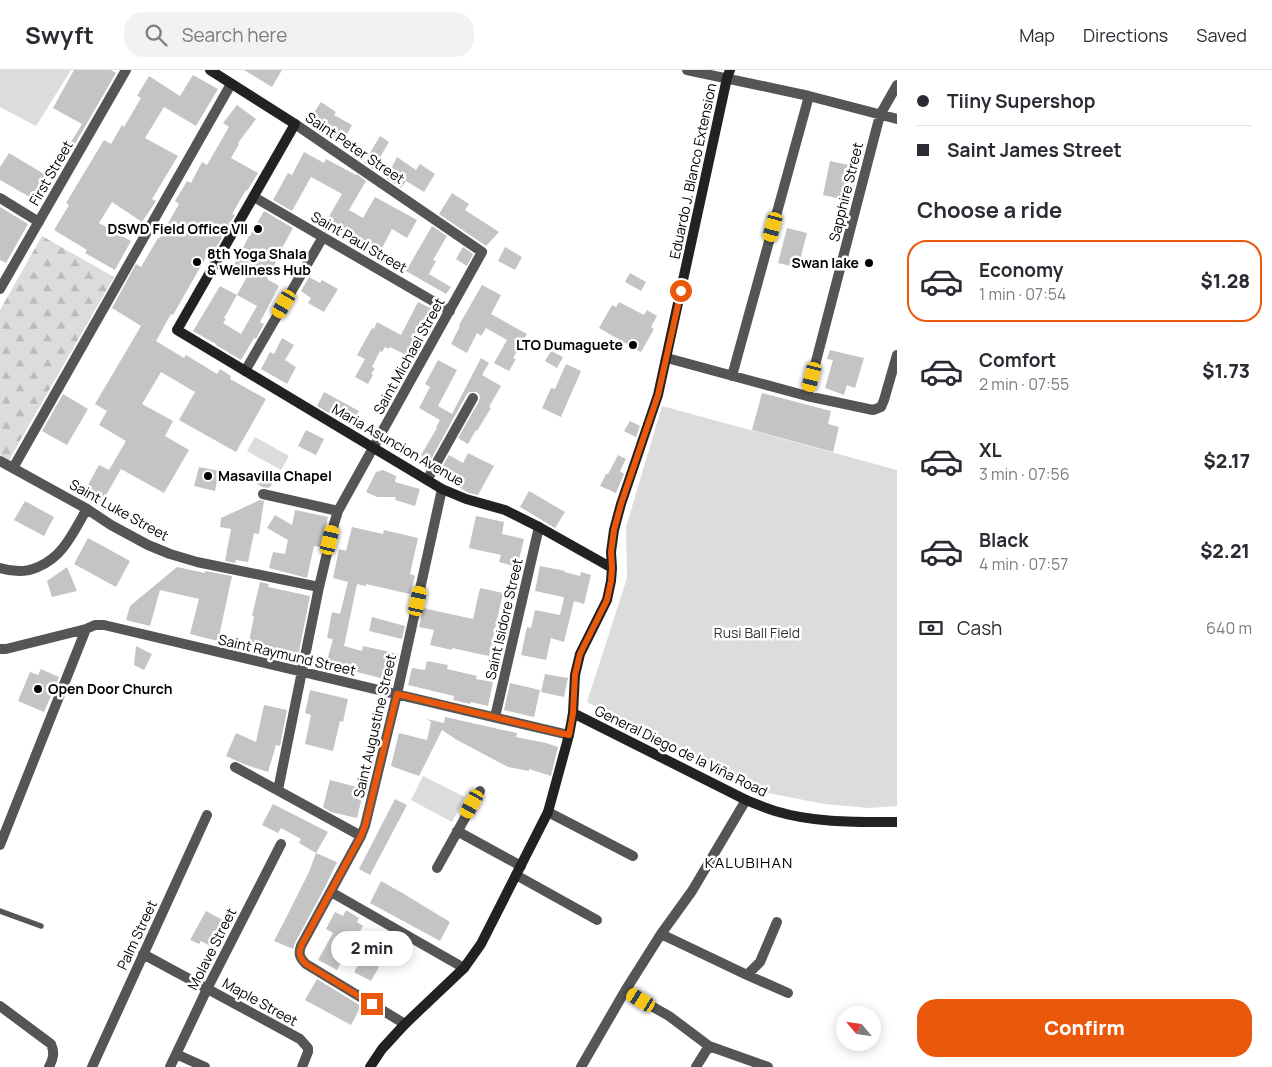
<!DOCTYPE html>
<meta charset="utf-8">
<style>
body{margin:0;font-family:Manrope,sans-serif;background:#f2f2f3;color:#2b2b33;height:100vh;display:flex;flex-direction:column;font-size:19px;white-space:nowrap}
*{box-sizing:border-box;margin:0}
p{font-size:16px;color:#7c7c81}
.icon{flex:none;width:28px;height:28px;fill:none;stroke:currentColor;stroke-width:2;stroke-linecap:round;stroke-linejoin:round}
.map{position:relative;flex:1;overflow:hidden}
.details{display:flex;flex-direction:column;background:#fff;width:375px}
.details>*{flex:none}
.top-card{display:grid;align-content:center;height:110px;padding:0 20px;background:#fff}
.needle{width:32px;rotate:299deg}
.buttons{position:absolute;left:836px;top:936px;display:grid;gap:10px}
.buttons a{display:grid;place-items:center;width:45px;height:45px;border-radius:50%;background:#fff;box-shadow:0 2px 12px #0003;font-size:25px}
.end{position:absolute;width:22px;height:22px;margin:-11px;border:6px solid #ea580c;background:#fff;box-shadow:0 0 0 2px #fff}
.from{border-radius:50%}
.bubble{position:absolute;height:35px;border-radius:18px;background:#fff;box-shadow:0 2px 12px #0003;font-size:16px;font-weight:800;line-height:35px;text-align:center}
.car{position:absolute;width:15px;height:30px;margin:-15px -8px;border-radius:6px;box-shadow:0 0 4px 1px #0007;background:linear-gradient(#f5c518 24%,#345 0 40%,#f5c518 0 76%,#345 0 86%,#f5c518 0)}
.top-card b{display:flex;align-items:center;gap:18px;height:48px;font-size:19px}
.top-card b+b{border-top:1px solid #e1e1e2}
.top-card i{width:12px;height:12px;background:#2b2b33}
ul{padding:0;list-style:none}
li{display:flex;align-items:center;gap:15px;height:82px;margin:0 10px 8px;padding:0 10px;border:2px solid transparent;border-radius:20px}
li div{flex:1}
li b{display:block;font-size:19px}
li em{font-style:normal;font-weight:800}
li.on{border-color:#ea580c}
li>.icon{width:45px;height:45px;stroke-width:1.5}
h2{padding:0 20px;font-size:22px;line-height:60px}
.pay{display:flex;align-items:center;gap:12px;height:55px;padding:0 20px;font-size:19px}
.pay p{margin-inline-start:auto}
.button{display:flex;gap:10px;margin-top:auto;padding:10px 20px}
.button a{flex:1;height:58px;border-radius:20px;background:#ea580c;color:#fff;font-size:20px;font-weight:800;line-height:58px;text-align:center}
header{display:flex;align-items:center;gap:30px;box-sizing:border-box;height:70px;padding:0 25px;background:#fff;border-bottom:1px solid #e1e1e2}
header strong{font-size:24px}
nav{display:flex;gap:28px;margin-inline-start:auto;font-size:18px}
.search{width:350px;height:45px;background:#f2f2f3;display:flex;align-items:center;gap:12px;box-sizing:border-box;padding:0 18px;border-radius:20px;color:#7c7c81;font-size:19px}
main{display:flex;flex:1;min-height:0}
.map>svg:first-child{display:block}
.green{fill:#dcdcdc}
.forest{fill:url(#forest-firs)}
.building{fill:#c4c4c4;fill-rule:evenodd}
.lines{fill:none;stroke-linecap:round;stroke-linejoin:round}
.lane{stroke:#555;stroke-width:5.5}
.street{stroke:#555;stroke-width:10}
.secondary{stroke:#222;stroke-width:10}
.route{stroke:#ea580c;stroke-width:6}
.poi-dot{fill:#000;stroke:#fff;stroke-width:2}
.labels{text-anchor:middle;stroke-width:5;stroke-linejoin:round;paint-order:stroke}
.street-label{font-size:14px;fill:#000;stroke:#fff}
.poi-label{font-size:14px;font-weight:bold;fill:#000;stroke:#fff;text-anchor:end}
.park-label{font-size:14px;fill:#333;stroke:#fff}
.neighbourhood-label{font-size:15px;letter-spacing:1px;fill:#000;stroke:#fff}
</style>
<header>
<strong>Swyft</strong>
<div class="search"><svg class="icon" aria-label="search" viewBox="0 0 24 24"><circle cx="10" cy="10" r="6"/><path d="M15 15l6 6"/></svg>Search here</div>
<nav><a>Map</a><a>Directions</a><a>Saved</a></nav>
</header>
<main>
<div class="map">
<svg width="897" height="997" viewBox="0 0 897 997">
<defs>
<pattern id="forest-firs" width="22" height="20" patternUnits="userSpaceOnUse" patternTransform="scale(1.25)"><rect width="22" height="20" fill="#dcdcdc"/><path d="M5 1l3.5 6h-7zM16 11l3.5 6h-7z" fill="#bbb"/></pattern>
</defs>
<rect width="100%" height="100%" fill="#fff"/>
<path class="green" d="M 0,0 L 71,0 L 36,56 L 0,37 Z
M 662,336 L 897,400 L 897,736 L 869,738 L 824,734 L 768,723 L 716,699 L 587,632 L 627,508 L 626,457 Z
M 255,367 L 289,386 L 281,400 L 247,381 Z
M 423,706 L 465,727 L 452,752 L 411,730 Z"/>
<path class="forest" d="M 42,166 L 114,207 L 9,390 L 0,385 L 0,240 Z"/>
<path class="building" d="M 74,0 L 111,0 L 116,3 L 72,79 L 68,77 L 82,54 L 53,38 Z
M 244,0 L 282,0 L 272,17 Z
M 193,5 L 218,19 L 196,56 L 164,37 L 145,68 L 178,86 L 152,129 L 156,131 L 142,152 L 112,132 L 99,153 L 131,171 L 115,200 L 85,183 L 87,180 L 54,160 L 69,135 L 66,133 L 104,70 L 111,74 L 122,55 L 124,57 L 141,28 L 137,26 L 149,6 L 180,26 Z
M 321,32 L 336,42 L 334,45 L 352,55 L 343,72 L 328,63 L 328,62 L 309,50 Z
M 237,35 L 256,49 L 238,73 L 239,74 L 231,88 L 258,103 L 247,121 L 246,120 L 232,144 L 235,145 L 221,167 L 222,168 L 212,184 L 209,182 L 173,245 L 171,244 L 156,271 L 184,288 L 186,285 L 217,304 L 220,299 L 231,306 L 230,309 L 266,329 L 236,382 L 179,350 L 195,322 L 161,302 L 142,334 L 173,351 L 165,366 L 189,380 L 164,423 L 121,399 L 101,434 L 83,424 L 99,395 L 109,400 L 126,371 L 99,355 L 107,341 L 95,334 L 141,256 L 112,238 L 136,194 L 141,197 L 158,168 L 159,169 L 179,134 L 175,131 L 187,111 L 191,113 L 202,92 L 207,95 L 229,57 L 223,53 Z
M 380,66 L 389,72 L 373,99 L 364,93 Z
M 304,82 L 324,93 L 326,89 L 356,105 L 357,104 L 366,111 L 349,140 L 363,148 L 375,127 L 417,150 L 407,168 L 392,159 L 381,180 L 352,164 L 351,165 L 327,150 L 342,124 L 311,107 L 292,141 L 273,130 L 288,103 L 292,105 Z
M 9,83 L 49,107 L 35,130 L 0,110 L 0,97 Z
M 397,87 L 416,100 L 420,94 L 435,104 L 424,122 L 406,111 L 401,118 L 386,108 Z
M 830,91 L 858,97 L 850,131 L 823,125 Z
M 452,123 L 469,134 L 465,140 L 499,162 L 486,176 L 439,144 Z
M 0,137 L 28,154 L 6,193 L 0,190 Z
M 264,141 L 293,158 L 280,182 L 281,182 L 267,209 L 279,216 L 260,252 L 264,254 L 256,269 L 254,268 L 241,290 L 216,275 L 216,274 L 193,261 L 220,216 L 237,225 L 249,203 L 234,195 L 249,166 L 250,166 ZM 237,225 L 257,236 L 241,264 L 223,253 L 226,249 L 224,248 Z
M 432,156 L 447,166 L 433,190 L 436,191 L 429,204 L 451,217 L 446,224 L 406,201 Z
M 787,158 L 807,163 L 798,198 L 778,193 Z
M 463,177 L 473,184 L 467,196 L 456,189 Z
M 505,177 L 522,187 L 515,200 L 498,191 Z
M 630,203 L 646,212 L 641,221 L 625,212 Z
M 309,207 L 320,213 L 322,210 L 338,219 L 324,242 L 308,233 L 311,228 L 301,221 Z
M 482,215 L 501,225 L 491,244 L 527,264 L 513,288 L 516,289 L 509,301 L 494,293 L 507,270 L 486,258 L 481,266 L 477,263 L 467,283 L 451,274 L 460,256 L 459,255 Z
M 418,232 L 438,242 L 427,265 L 419,261 L 406,285 L 390,277 L 389,279 L 385,277 L 382,282 L 380,281 L 372,297 L 375,298 L 371,304 L 373,305 L 368,314 L 355,307 L 365,289 L 357,285 L 372,258 L 374,259 L 377,252 L 401,265 Z
M 619,232 L 644,245 L 647,240 L 657,246 L 651,257 L 654,259 L 641,282 L 599,258 L 612,235 L 616,237 Z
M 282,268 L 294,275 L 285,290 L 296,297 L 287,314 L 261,299 L 270,282 L 274,284 Z
M 830,280 L 864,288 L 855,318 L 847,315 L 844,325 L 825,318 L 833,290 L 827,289 Z
M 551,281 L 563,287 L 557,298 L 545,291 Z
M 481,288 L 489,293 L 482,305 L 501,316 L 489,337 L 491,338 L 477,361 L 476,360 L 468,374 L 458,368 L 479,331 L 480,327 L 479,324 L 476,322 L 470,322 L 467,324 L 430,391 L 421,385 L 437,358 L 436,357 L 440,350 L 419,338 L 430,317 L 425,314 L 438,290 L 457,300 L 438,336 L 452,344 Z
M 566,294 L 581,301 L 561,347 L 542,338 L 551,318 L 555,319 Z
M 324,322 L 359,341 L 351,356 L 317,336 Z
M 762,323 L 831,341 L 828,354 L 839,357 L 833,382 L 752,360 Z
M 63,324 L 88,339 L 67,375 L 42,361 Z
M 630,351 L 640,356 L 636,367 L 624,361 Z
M 306,360 L 324,369 L 316,385 L 298,376 Z
M 468,383 L 494,396 L 478,425 L 469,423 L 452,413 L 452,412 L 438,404 L 449,385 L 463,393 Z
M 618,385 L 626,389 L 620,401 L 624,404 L 616,423 L 600,416 L 606,404 L 608,404 Z
M 199,397 L 219,401 L 215,421 L 194,416 Z
M 383,400 L 396,406 L 395,412 L 420,419 L 415,436 L 395,430 L 396,427 L 377,427 L 366,422 L 376,402 Z
M 266,402 L 274,409 L 271,416 L 268,418 L 262,417 L 256,413 L 258,404 Z
M 529,421 L 565,442 L 555,458 L 520,437 Z
M 260,430 L 264,431 L 259,464 L 254,463 L 248,492 L 236,490 L 235,493 L 225,491 L 231,459 L 220,457 L 221,448 Z
M 25,431 L 54,447 L 44,466 L 14,450 Z
M 295,440 L 328,447 L 321,477 L 314,476 L 307,508 L 269,498 L 273,482 L 285,484 L 288,470 L 267,458 L 275,445 L 292,455 Z
M 476,446 L 504,452 L 502,464 L 524,469 L 517,497 L 499,492 L 501,485 L 469,478 Z
M 352,457 L 383,464 L 384,460 L 418,468 L 410,504 L 415,506 L 410,524 L 366,514 L 366,516 L 357,514 L 344,576 L 362,581 L 363,576 L 399,584 L 392,611 L 326,594 L 333,569 L 327,568 L 332,542 L 340,544 L 348,512 L 333,508 L 339,479 L 346,481 Z
M 88,468 L 130,491 L 116,517 L 74,494 Z
M 540,496 L 565,501 L 564,502 L 580,506 L 581,502 L 591,505 L 584,534 L 574,531 L 564,572 L 551,568 L 546,590 L 521,585 L 527,557 L 531,558 L 535,540 L 560,545 L 564,528 L 563,527 L 535,521 Z
M 67,497 L 77,521 L 52,527 L 47,511 Z
M 177,497 L 205,503 L 205,501 L 232,506 L 218,571 L 190,564 L 199,529 L 160,520 L 150,556 L 126,550 L 130,536 Z
M 260,512 L 269,514 L 268,517 L 310,526 L 297,592 L 273,587 L 274,582 L 248,577 L 254,546 L 252,546 Z
M 480,518 L 503,523 L 489,586 L 452,578 L 452,580 L 430,575 L 434,560 L 419,557 L 423,538 L 473,549 Z
M 372,547 L 405,556 L 402,569 L 369,561 Z
M 136,576 L 152,584 L 144,600 L 134,595 Z
M 427,591 L 448,595 L 447,599 L 477,606 L 476,609 L 493,612 L 488,636 L 471,632 L 470,634 L 453,630 L 454,626 L 408,615 L 412,598 L 425,600 Z
M 41,599 L 59,607 L 44,642 L 18,631 L 30,602 L 38,605 Z
M 545,604 L 568,608 L 564,627 L 541,622 Z
M 510,613 L 540,620 L 534,647 L 504,640 Z
M 310,620 L 348,629 L 343,652 L 340,651 L 333,681 L 305,674 L 311,645 L 305,643 Z
M 264,635 L 287,640 L 280,676 L 276,675 L 268,702 L 246,695 L 226,686 L 236,663 L 256,672 Z
M 445,647 L 517,663 L 516,667 L 546,673 L 558,677 L 551,706 L 529,699 L 529,701 L 508,697 L 457,670 L 442,660 L 419,706 L 391,696 L 399,663 L 427,670 L 431,652 L 427,649 L 444,653 Z
M 330,710 L 364,719 L 357,748 L 331,742 L 323,737 Z
M 395,729 L 407,735 L 370,805 L 359,799 Z
M 273,734 L 328,762 L 316,783 L 299,773 L 301,769 L 281,758 L 278,763 L 262,755 Z
M 316,783 L 337,792 L 325,817 L 295,873 L 293,879 L 274,871 L 286,848 L 309,802 Z
M 381,811 L 404,824 L 450,852 L 440,871 L 370,833 Z
M 346,840 L 359,848 L 357,852 L 363,856 L 353,874 L 351,873 L 337,900 L 318,890 L 333,863 L 326,859 L 335,842 L 343,846 Z
M 206,841 L 230,854 L 223,867 L 217,863 L 210,876 L 201,871 L 199,874 L 190,870 Z
M 362,888 L 379,897 L 371,911 L 354,902 Z
M 317,909 L 361,936 L 351,955 L 305,930 Z"/>
<g class="lines">
<path class="lane" d="M 0,841 L 41,856"/>
<path class="street" d="M 687,0 L 809,26 L 897,49
M 254,127 L 450,241
M 0,128 L 39,152
M 0,219 L 126,0
M 667,288 L 807,326 L 873,340 L 881,337 L 884,330 L 897,285
M 245,301 L 323,167
M 732,306 L 809,26
M 807,326 L 880,45 L 897,15
M 0,391 L 87,439 L 111,455 L 148,475 L 170,484 L 197,492 L 319,517
M 13,398 L 231,14
M 427,410 L 473,328
M 263,424 L 338,441
M 0,498 C 13,502 25,503 38,497 C 64,486 73,462 87,439
M 0,579 L 6,579 L 86,559 L 95,555 L 104,555 L 569,665
M 495,647 L 539,457
M 235,697 L 361,766
M 278,720 L 319,517 L 334,454 L 338,441 L 482,182 L 295,54
M 548,742 L 633,786
M 457,761 L 521,796
M 0,775 L 86,559
M 437,798 L 480,721
M 516,805 L 597,850
M 331,822 L 464,898
M 661,864 L 747,905 L 788,923
M 143,884 L 300,969 L 308,978 L 308,982 L 302,997
M 747,905 L 760,892 L 777,852
M 625,921 L 669,946 L 709,976 L 768,997
M 0,936 L 51,974 C 55,983 53,989 49,997
M 405,954 L 306,894 C 300,888 298,884 301,876 L 361,766 L 365,756 L 397,624 L 442,419
M 176,984 L 205,997
M 92,997 L 207,745
M 170,997 L 207,919 L 281,774
M 581,997 L 625,921 L 661,864 L 692,821 L 746,730
M 696,997 L 709,976"/>
<path class="secondary" d="M 210,0 L 295,54 L 177,260 L 442,419 L 466,429 L 505,440 L 539,457 L 612,498
M 573,643 L 746,730 C 756,734 765,738 775,741 C 814,753 857,752 897,752
M 370,997 L 382,979 L 405,954 L 464,898 L 481,874 L 548,742 L 569,665 L 573,643 L 575,605 L 580,584 L 607,530 L 611,511 L 612,498 L 611,482 L 614,460 L 621,434 L 658,325 L 727,8 L 730,0"/>
</g>
<g class="lines">
<path class="route" d="M 372,934 L 306,894 C 300,889 298,884 301,876 L 361,766 L 365,756 L 397,624 L 569,665 L 573,643 L 575,605 L 580,584 L 607,530 L 611,511 L 612,498 L 611,482 L 614,460 L 621,434 L 658,325 L 681,221"/>
</g>
<g class="poi-dot">
<circle cx="258" cy="159" r="5"/>
<circle cx="197" cy="192" r="5"/>
<circle cx="869" cy="193" r="5"/>
<circle cx="633" cy="275" r="5"/>
<circle cx="208" cy="406" r="5"/>
<circle cx="38" cy="619" r="5"/>
</g>
<g class="labels">
<g class="street-label">
<text transform="translate(355 78) rotate(34)" y="5">Saint Peter Street</text>
<text transform="translate(693 101) rotate(-78)" y="5">Eduardo J. Blanco Extension</text>
<text transform="translate(51 103) rotate(-60)" y="5">First Street</text>
<text transform="translate(846 122) rotate(-76)" y="5">Sapphire Street</text>
<text transform="translate(359 172) rotate(30)" y="5">Saint Paul Street</text>
<text transform="translate(409 286) rotate(-61)" y="5">Saint Michael Street</text>
<text transform="translate(398 375) rotate(30)" y="5">Maria Asuncion Avenue</text>
<text transform="translate(119 440) rotate(29)" y="5">Saint Luke Street</text>
<text transform="translate(504 549) rotate(-77)" y="5">Saint Isidore Street</text>
<text transform="translate(287 585) rotate(13)" y="5">Saint Raymund Street</text>
<text transform="translate(375 656) rotate(-77)" y="5">Saint Augustine Street</text>
<text transform="translate(681 681) rotate(26)" y="5">General Diego de la Viña Road</text>
<text transform="translate(137 865) rotate(-65)" y="5">Palm Street</text>
<text transform="translate(212 879) rotate(-63)" y="5">Molave Street</text>
<text transform="translate(260 932) rotate(29)" y="5">Maple Street</text>
</g>
<g class="poi-label">
<text x="248" y="164">DSWD Field Office VII</text>
<text x="207" y="189" text-anchor="start">8th Yoga Shala<tspan x="207" dy="16">&amp; Wellness Hub</tspan></text>
<text x="859" y="198">Swan lake</text>
<text x="623" y="280">LTO Dumaguete</text>
<text x="218" y="411" text-anchor="start">Masavilla Chapel</text>
<text x="48" y="624" text-anchor="start">Open Door Church</text>
</g>
<g class="park-label">
<text x="757" y="568">Rusi Ball Field</text>
</g>
<g class="neighbourhood-label">
<text x="749" y="798">KALUBIHAN</text>
</g>
</g>
</svg>
<div class="buttons">
<a><svg class="needle" viewBox="-14 -14 28 28"><path d="M0-13l5 13h-10z" fill="#e53935"/><path d="M0 13l5-13h-10z" fill="#7c7c81"/></svg></a>
</div>
<i class="end from" style="left:681px;top:221px"></i>
<i class="end" style="left:372px;top:934px"></i>
<div class="bubble" style="left:331px;top:861px;width:82px">2 min</div>
<i class="car" style="left:773px;top:157px;rotate:195deg"></i>
<i class="car" style="left:284px;top:234px;rotate:210deg"></i>
<i class="car" style="left:812px;top:307px;rotate:194deg"></i>
<i class="car" style="left:330px;top:470px;rotate:13deg"></i>
<i class="car" style="left:418px;top:531px;rotate:12deg"></i>
<i class="car" style="left:472px;top:734px;rotate:209deg"></i>
<i class="car" style="left:641px;top:930px;rotate:301deg"></i>
</div>
<section class="details">
<div class="top-card">
<b><i class="from"></i>Tiiny Supershop</b>
<b><i></i>Saint James Street</b>
</div>
<h2>Choose a ride</h2>
<ul>
<li class="on"><svg class="icon" aria-label="car" viewBox="0 0 24 24"><path d="M5 17H2v-5l4-1 3-4h7l3 4 3 1v5h-3M9 17h6M6 11h13"/><circle cx="7" cy="17" r="2"/><circle cx="17" cy="17" r="2"/></svg><div><b>Economy</b><p>1 min · 07:54</p></div><em>$1.28</em></li>
<li><svg class="icon" aria-label="car" viewBox="0 0 24 24"><path d="M5 17H2v-5l4-1 3-4h7l3 4 3 1v5h-3M9 17h6M6 11h13"/><circle cx="7" cy="17" r="2"/><circle cx="17" cy="17" r="2"/></svg><div><b>Comfort</b><p>2 min · 07:55</p></div><em>$1.73</em></li>
<li><svg class="icon" aria-label="car" viewBox="0 0 24 24"><path d="M5 17H2v-5l4-1 3-4h7l3 4 3 1v5h-3M9 17h6M6 11h13"/><circle cx="7" cy="17" r="2"/><circle cx="17" cy="17" r="2"/></svg><div><b>XL</b><p>3 min · 07:56</p></div><em>$2.17</em></li>
<li><svg class="icon" aria-label="car" viewBox="0 0 24 24"><path d="M5 17H2v-5l4-1 3-4h7l3 4 3 1v5h-3M9 17h6M6 11h13"/><circle cx="7" cy="17" r="2"/><circle cx="17" cy="17" r="2"/></svg><div><b>Black</b><p>4 min · 07:57</p></div><em>$2.21</em></li>
</ul>
<div class="pay"><svg class="icon" aria-label="cash" viewBox="0 0 24 24"><path d="M3 7h18v10H3z"/><circle cx="12" cy="12" r="2"/></svg>Cash<p>640 m</p></div>
<div class="button"><a>Confirm</a></div>
</section>
</main>
